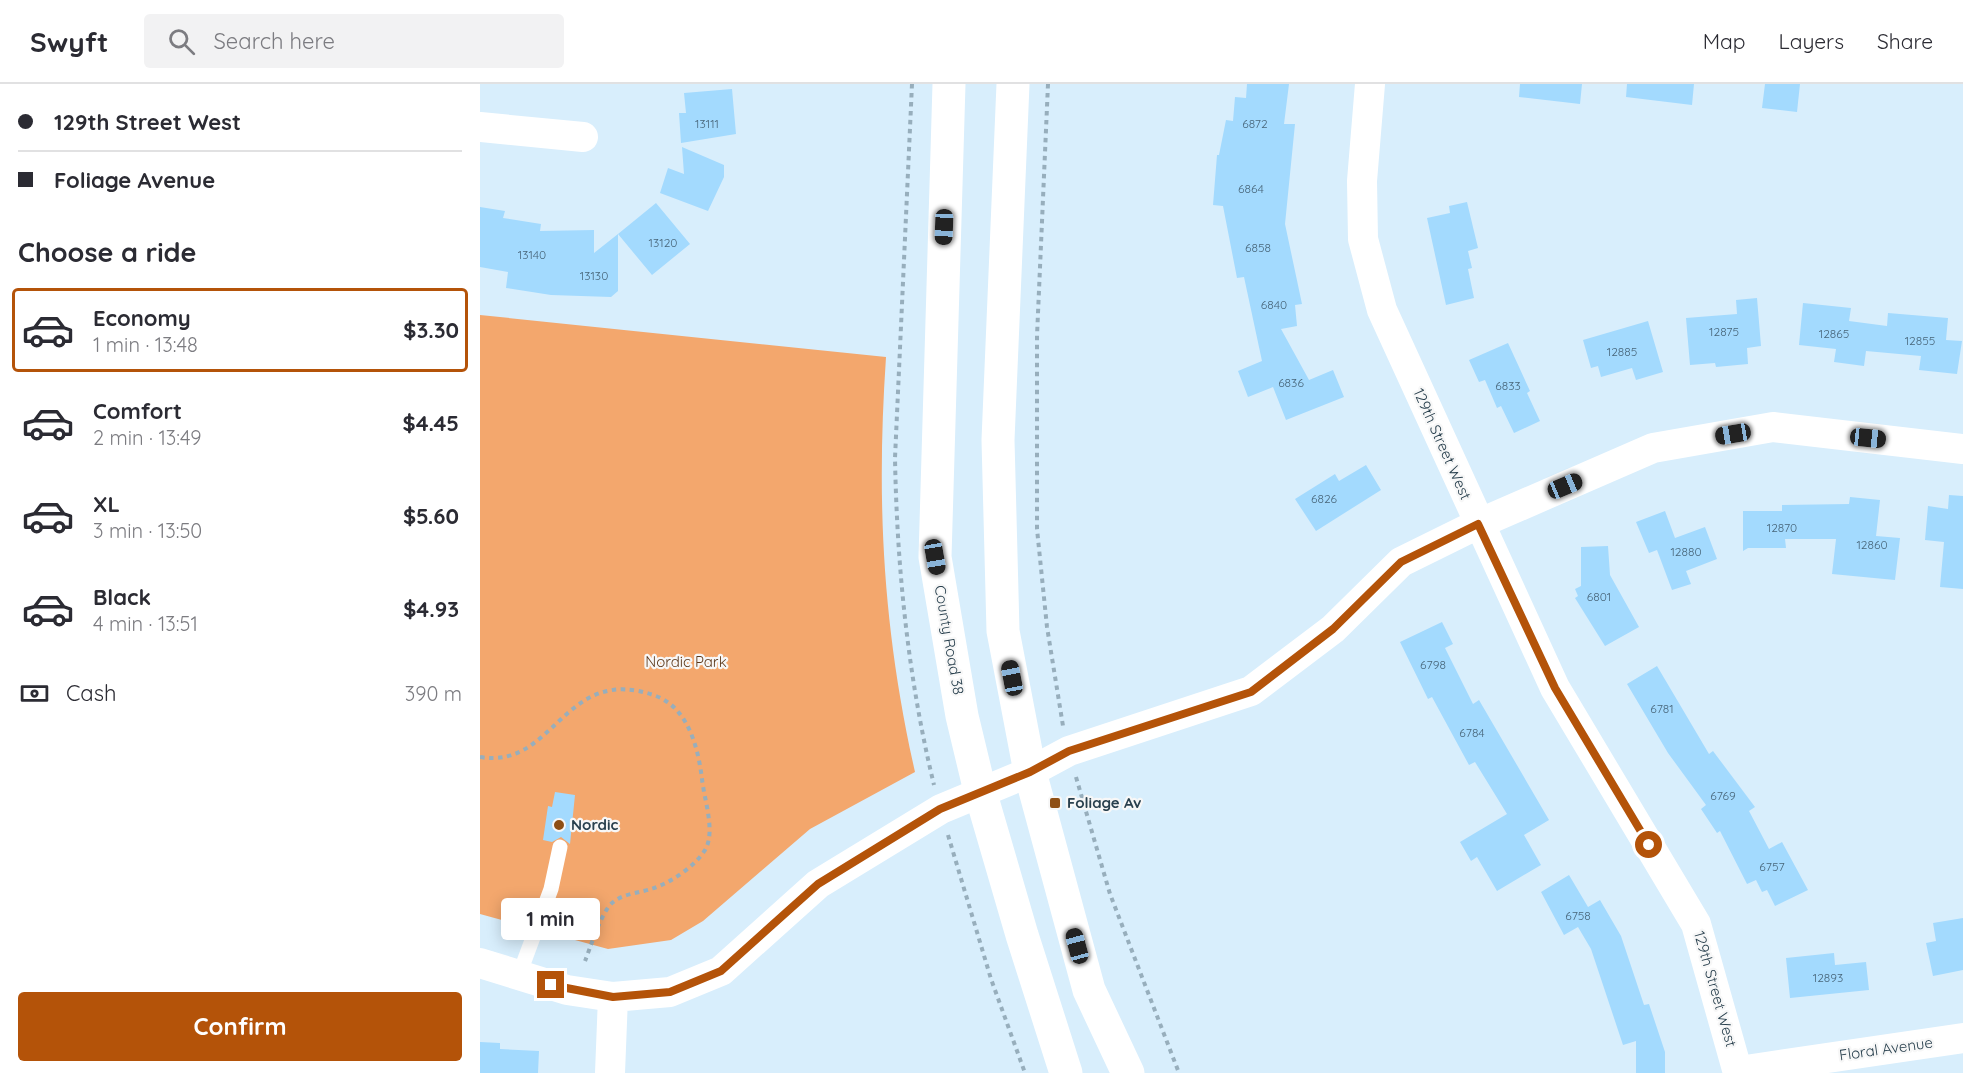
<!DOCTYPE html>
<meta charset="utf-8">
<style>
body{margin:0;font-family:Quicksand,sans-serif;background:#f2f2f3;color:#2b2b33;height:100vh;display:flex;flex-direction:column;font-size:22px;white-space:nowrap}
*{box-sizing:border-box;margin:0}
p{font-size:20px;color:#7c7c81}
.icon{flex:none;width:33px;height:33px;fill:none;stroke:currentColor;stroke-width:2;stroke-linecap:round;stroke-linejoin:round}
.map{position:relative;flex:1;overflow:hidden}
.details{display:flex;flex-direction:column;background:#fff;width:480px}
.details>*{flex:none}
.hud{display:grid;align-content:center;height:132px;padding:0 18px;background:#fff}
.end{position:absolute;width:27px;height:27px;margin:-14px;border:8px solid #b45309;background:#fff;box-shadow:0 0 0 3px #fff}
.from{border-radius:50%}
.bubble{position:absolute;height:42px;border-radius:6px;background:#fff;box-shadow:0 3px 15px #0003;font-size:20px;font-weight:700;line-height:42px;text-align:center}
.car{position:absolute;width:18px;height:36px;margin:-18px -9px;border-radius:8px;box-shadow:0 0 4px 2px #0007;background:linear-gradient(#222 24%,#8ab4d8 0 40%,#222 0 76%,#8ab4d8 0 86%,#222 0)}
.hud b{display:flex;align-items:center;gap:21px;height:57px;font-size:22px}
.hud b+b{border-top:2px solid #e1e1e2}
.hud i{width:15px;height:15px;background:#2b2b33}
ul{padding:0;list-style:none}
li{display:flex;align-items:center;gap:18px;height:84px;margin:0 12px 9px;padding:0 6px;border:3px solid transparent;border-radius:6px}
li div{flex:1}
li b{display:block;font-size:22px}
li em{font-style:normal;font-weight:700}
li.on{border-color:#b45309}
li>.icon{width:54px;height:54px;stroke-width:1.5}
h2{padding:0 18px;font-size:27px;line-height:72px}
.pay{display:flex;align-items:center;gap:15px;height:66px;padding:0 18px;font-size:22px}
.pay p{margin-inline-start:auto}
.primary-button{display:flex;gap:12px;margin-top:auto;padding:12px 18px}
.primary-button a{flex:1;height:69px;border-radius:6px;background:#b45309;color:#fff;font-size:24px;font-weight:700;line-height:69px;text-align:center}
header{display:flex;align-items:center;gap:36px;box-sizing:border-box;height:84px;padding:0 30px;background:#fff;border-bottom:2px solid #e1e1e2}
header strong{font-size:28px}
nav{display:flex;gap:33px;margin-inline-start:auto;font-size:21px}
.search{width:420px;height:54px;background:#f2f2f3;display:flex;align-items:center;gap:15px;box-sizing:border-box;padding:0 21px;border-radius:6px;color:#7c7c81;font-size:22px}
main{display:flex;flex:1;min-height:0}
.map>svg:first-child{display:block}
.green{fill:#f3a76d}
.building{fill:#a3dafe}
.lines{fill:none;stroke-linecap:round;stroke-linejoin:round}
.path{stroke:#97aebc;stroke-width:4;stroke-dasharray:4.5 4.5;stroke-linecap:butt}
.service{stroke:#fff;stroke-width:15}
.minor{stroke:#fff;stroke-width:30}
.secondary{stroke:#fff;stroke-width:33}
.route{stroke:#b45309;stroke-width:8}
.poi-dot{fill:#8e4f15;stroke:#f7f7f7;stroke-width:2}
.labels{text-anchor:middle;stroke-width:4.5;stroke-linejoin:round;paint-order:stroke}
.number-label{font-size:12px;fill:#48667a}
.street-label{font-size:15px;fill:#29404e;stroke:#f7f7f7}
.park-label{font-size:15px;fill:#5c381a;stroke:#f7f7f7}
.poi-label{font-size:15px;font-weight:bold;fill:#29404e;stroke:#f7f7f7;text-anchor:start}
</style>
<header>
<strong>Swyft</strong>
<div class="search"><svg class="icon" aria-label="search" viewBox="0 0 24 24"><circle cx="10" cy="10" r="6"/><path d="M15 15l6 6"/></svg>Search here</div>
<nav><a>Map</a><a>Layers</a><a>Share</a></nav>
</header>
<main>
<section class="details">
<div class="hud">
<b><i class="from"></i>129th Street West</b>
<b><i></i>Foliage Avenue</b>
</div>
<h2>Choose a ride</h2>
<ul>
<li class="on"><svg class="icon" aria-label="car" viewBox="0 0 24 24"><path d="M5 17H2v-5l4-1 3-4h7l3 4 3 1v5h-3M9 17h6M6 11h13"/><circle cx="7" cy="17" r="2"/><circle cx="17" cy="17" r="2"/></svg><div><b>Economy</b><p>1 min · 13:48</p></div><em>$3.30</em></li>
<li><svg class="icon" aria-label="car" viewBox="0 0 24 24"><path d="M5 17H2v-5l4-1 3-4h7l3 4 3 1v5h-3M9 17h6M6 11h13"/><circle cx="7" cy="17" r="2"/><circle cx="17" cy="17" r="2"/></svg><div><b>Comfort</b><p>2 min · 13:49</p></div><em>$4.45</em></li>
<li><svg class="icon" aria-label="car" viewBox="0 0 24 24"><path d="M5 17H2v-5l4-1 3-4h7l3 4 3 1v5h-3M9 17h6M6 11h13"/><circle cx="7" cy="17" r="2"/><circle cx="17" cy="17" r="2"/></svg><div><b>XL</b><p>3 min · 13:50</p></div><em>$5.60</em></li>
<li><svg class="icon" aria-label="car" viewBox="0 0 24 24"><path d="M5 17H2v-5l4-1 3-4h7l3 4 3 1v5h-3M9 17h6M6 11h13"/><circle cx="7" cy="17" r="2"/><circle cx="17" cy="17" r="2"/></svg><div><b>Black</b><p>4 min · 13:51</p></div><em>$4.93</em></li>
</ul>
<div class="pay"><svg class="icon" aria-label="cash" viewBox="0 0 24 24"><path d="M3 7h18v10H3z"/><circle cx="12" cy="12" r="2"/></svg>Cash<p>390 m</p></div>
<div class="primary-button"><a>Confirm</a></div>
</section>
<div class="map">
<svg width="1483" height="989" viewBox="0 0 1483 989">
<rect width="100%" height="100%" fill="#d8eefc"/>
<path class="green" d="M 0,231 L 406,273 C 396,420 403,545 435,688 L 330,745 L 223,837 L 191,856 L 128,865 L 0,830 Z"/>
<path class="building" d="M 767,0 L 809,0 L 804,40 L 815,40 L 805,140 L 822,220 L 815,221 L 817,242 L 801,245 L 829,296 L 853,286 L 864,313 L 806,336 L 793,303 L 768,313 L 758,287 L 782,277 L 764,193 L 757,194 L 743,122 L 733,121 L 737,71 L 739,71 L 746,36 L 753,37 L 755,13 L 766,14 Z
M 1040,0 L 1102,0 L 1100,20 L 1039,13 Z
M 1147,0 L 1214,0 L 1212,21 L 1146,13 Z
M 1285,0 L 1320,0 L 1317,28 L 1282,24 Z
M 252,5 L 256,50 L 201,59 L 199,29 L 206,29 L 204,9 Z
M 202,63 L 244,81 L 244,93 L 228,127 L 180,109 L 188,84 L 204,90 Z
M 987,118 L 998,164 L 988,167 L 992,184 L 988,185 L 994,214 L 966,221 L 947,134 L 970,129 L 969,122 Z
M 176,119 L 210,160 L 172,191 L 138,150 Z
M 0,123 L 25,127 L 23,134 L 61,140 L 60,147 L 114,146 L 114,169 L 138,150 L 138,207 L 131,213 L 71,211 L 26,204 L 28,188 L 0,183 Z
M 1277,214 L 1281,262 L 1267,264 L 1268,280 L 1236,283 L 1235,279 L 1210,281 L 1206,234 L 1257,230 L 1256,216 Z
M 1323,219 L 1371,224 L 1369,237 L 1407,242 L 1408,229 L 1468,234 L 1466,256 L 1482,257 L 1477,290 L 1439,286 L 1441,272 L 1386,267 L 1384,282 L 1354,278 L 1356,265 L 1319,261 Z
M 1168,237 L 1183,288 L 1156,296 L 1152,284 L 1121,293 L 1118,282 L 1111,284 L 1103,256 Z
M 1028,259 L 1050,307 L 1047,309 L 1060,337 L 1034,349 L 1021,322 L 1017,324 L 1005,296 L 999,298 L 989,276 Z
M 886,381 L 901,406 L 836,447 L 815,415 L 855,390 L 859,397 Z
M 1469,411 L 1483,412 L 1483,505 L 1460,503 L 1464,458 L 1445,456 L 1448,422 L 1468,425 Z
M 1370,413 L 1400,416 L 1396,452 L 1420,454 L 1415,496 L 1352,490 L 1356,455 L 1305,455 L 1306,464 L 1268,464 L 1263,467 L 1263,427 L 1302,427 L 1302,421 L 1369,420 Z
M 1185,427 L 1195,454 L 1225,443 L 1237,475 L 1206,487 L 1211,500 L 1192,506 L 1177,466 L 1169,469 L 1156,438 Z
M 1128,462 L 1130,491 L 1159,543 L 1125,562 L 1095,514 L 1098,512 L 1095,505 L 1101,502 L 1101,463 Z
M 962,538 L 973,560 L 965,564 L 993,620 L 999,616 L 1069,736 L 1044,751 L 1061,781 L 1017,807 L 997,773 L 991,777 L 980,758 L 1027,730 L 995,678 L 989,681 L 952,613 L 948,615 L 920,558 Z
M 1177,582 L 1229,670 L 1233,667 L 1275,723 L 1269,727 L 1289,765 L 1302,758 L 1328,806 L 1295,822 L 1287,806 L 1282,808 L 1276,796 L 1267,800 L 1240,747 L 1237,749 L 1221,725 L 1226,721 L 1188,669 L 1147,600 Z
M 75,708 L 95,711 L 90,760 L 81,753 L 72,758 L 63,756 L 68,722 L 72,723 Z
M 1089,791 L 1108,823 L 1120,816 L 1141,852 L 1164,921 L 1169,920 L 1185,968 L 1185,989 L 1156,989 L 1156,957 L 1143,961 L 1111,865 L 1098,843 L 1084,851 L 1061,808 Z
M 1483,834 L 1483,886 L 1453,892 L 1446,859 L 1456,857 L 1453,839 Z
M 1354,869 L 1355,881 L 1386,878 L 1389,906 L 1310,914 L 1306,874 Z
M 0,958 L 20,959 L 20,965 L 59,967 L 58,989 L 0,989 Z"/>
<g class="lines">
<path class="path" d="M 432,0 L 415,374 C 417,484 428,594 454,701
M 568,0 L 557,252 L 557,445 L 567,543 L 583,642
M 0,673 C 76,686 83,578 176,612 C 208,624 218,663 222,695 C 224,715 236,748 225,766 C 215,782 192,798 174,804 C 161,809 143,809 132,819 C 121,829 111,862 105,877
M 596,693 L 630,810 L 699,989
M 468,751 L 511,895 L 545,989"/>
<path class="service" d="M 39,891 L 71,805 L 80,763"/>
<path class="minor" d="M 890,0 L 882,97 L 883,155 L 902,226 L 1075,604 L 1216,840 L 1258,989
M 0,43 L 103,53
M 0,879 L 87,906 L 133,913 L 190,908 L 241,887 L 338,800 L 461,725 L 550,688 L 589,667 L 771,607 L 853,545 L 921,478 L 998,440 L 1173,364 L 1293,343 L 1483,365
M 1259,987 L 1483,954
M 130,989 L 133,913"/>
<path class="secondary" d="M 469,0 L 455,473 L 482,632 L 500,707 L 542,851 L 586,989
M 533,0 L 518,356 L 523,547 L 550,688 L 609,906 L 648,989"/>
</g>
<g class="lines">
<path class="route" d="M 71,901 L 133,913 L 190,908 L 241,887 L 338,800 L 460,725 L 550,688 L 589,667 L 771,608 L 853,545 L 921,478 L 998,440 L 1075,604 L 1169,761"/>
</g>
<g class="poi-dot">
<rect x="569" y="713" width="12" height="12" rx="3"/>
<circle cx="79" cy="741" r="6"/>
</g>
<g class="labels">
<g class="number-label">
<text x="227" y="44">13111</text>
<text x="775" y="44">6872</text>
<text x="771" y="109">6864</text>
<text x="183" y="163">13120</text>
<text x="778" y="168">6858</text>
<text x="52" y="175">13140</text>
<text x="114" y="196">13130</text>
<text x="794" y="225">6840</text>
<text x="1244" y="252">12875</text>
<text x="1354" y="254">12865</text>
<text x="1440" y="261">12855</text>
<text x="1142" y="272">12885</text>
<text x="811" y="303">6836</text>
<text x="1028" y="306">6833</text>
<text x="844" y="419">6826</text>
<text x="1302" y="448">12870</text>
<text x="1392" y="465">12860</text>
<text x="1206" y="472">12880</text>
<text x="1119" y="517">6801</text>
<text x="953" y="585">6798</text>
<text x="1182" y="629">6781</text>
<text x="992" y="653">6784</text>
<text x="1243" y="716">6769</text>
<text x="1292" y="787">6757</text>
<text x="1098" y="836">6758</text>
<text x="1348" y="898">12893</text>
</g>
<g class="street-label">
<text transform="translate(962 360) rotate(66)" y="5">129th Street West</text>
<text transform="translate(469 556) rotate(80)" y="5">County Road 38</text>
<text transform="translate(1235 905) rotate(74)" y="5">129th Street West</text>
<text transform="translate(1406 965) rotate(-8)" y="5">Floral Avenue</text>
</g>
<g class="park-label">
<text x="206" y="583">Nordic Park</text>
</g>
<g class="poi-label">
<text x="587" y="724">Foliage Av</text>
<text x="91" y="746">Nordic</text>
</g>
</g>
</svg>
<i class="end from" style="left:1169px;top:761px"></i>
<i class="end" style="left:71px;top:901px"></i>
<div class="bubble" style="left:21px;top:814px;width:99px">1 min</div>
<i class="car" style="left:464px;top:143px;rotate:182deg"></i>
<i class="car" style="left:1253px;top:350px;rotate:260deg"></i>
<i class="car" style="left:1388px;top:354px;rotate:96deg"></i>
<i class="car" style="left:1085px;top:402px;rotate:67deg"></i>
<i class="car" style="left:455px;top:473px;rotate:170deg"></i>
<i class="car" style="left:532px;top:594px;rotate:349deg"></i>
<i class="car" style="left:597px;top:862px;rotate:345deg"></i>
</div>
</main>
